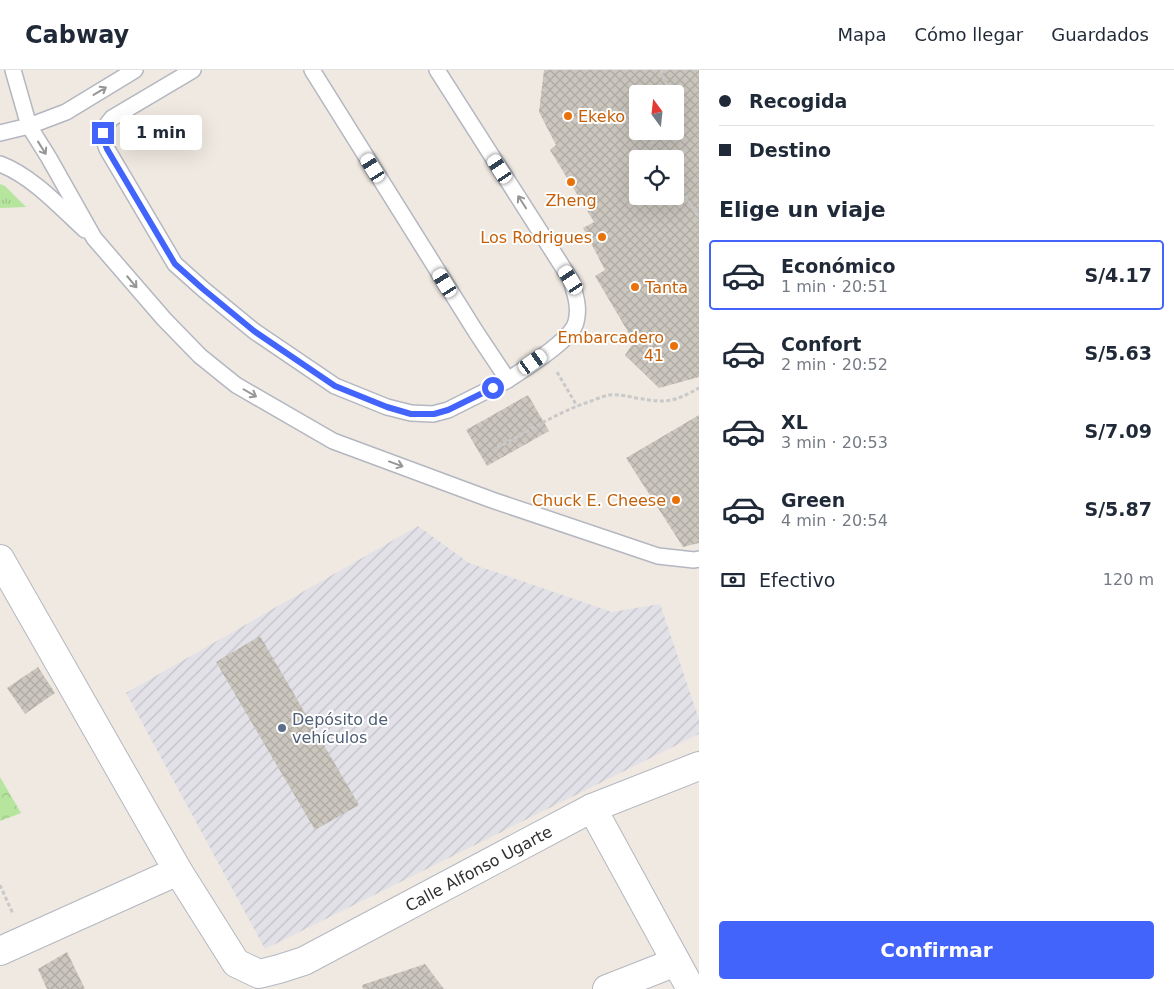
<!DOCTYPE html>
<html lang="es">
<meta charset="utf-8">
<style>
body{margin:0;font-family:"DejaVu Sans",sans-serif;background:#f6f6f7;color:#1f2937;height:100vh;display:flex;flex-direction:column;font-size:19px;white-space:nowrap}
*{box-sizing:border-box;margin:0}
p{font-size:16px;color:#747a83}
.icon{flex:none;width:28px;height:28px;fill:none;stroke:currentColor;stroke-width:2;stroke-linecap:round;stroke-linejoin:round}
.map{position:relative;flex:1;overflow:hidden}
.side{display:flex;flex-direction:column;background:#fff;width:475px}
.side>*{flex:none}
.hud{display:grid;align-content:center;height:110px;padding:0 20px;background:#fff}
.needle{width:32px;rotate:345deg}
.buttons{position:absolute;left:629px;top:15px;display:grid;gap:10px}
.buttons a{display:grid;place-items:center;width:55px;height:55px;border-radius:5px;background:#fff;box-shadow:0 5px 20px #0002;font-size:25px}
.end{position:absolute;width:22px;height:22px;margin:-11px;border:6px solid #4264fb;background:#fff;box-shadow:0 0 0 2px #fff}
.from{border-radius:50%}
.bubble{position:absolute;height:35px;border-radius:5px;background:#fff;box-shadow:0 5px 20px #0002;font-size:16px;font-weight:800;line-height:35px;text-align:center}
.car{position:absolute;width:15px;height:30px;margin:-15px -8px;border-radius:6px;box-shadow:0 0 4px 1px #0007;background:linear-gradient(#fff 24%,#345 0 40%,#fff 0 76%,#345 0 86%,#fff 0)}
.hud b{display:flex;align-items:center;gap:18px;height:48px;font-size:19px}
.hud b+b{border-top:1px solid #e0e1e3}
.hud i{width:12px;height:12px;background:#1f2937}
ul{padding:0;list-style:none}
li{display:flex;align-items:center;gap:15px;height:70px;margin:0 10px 8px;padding:0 10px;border:2px solid transparent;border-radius:5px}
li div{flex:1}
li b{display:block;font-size:19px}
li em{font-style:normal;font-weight:800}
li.on{border-color:#4264fb}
li>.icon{width:45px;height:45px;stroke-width:1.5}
h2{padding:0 20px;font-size:22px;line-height:60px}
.pay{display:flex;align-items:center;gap:12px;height:55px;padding:0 20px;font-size:19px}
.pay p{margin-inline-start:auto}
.action{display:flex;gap:10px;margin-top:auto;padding:10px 20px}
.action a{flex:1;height:58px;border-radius:5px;background:#4264fb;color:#fff;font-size:20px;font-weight:800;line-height:58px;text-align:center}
header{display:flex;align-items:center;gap:30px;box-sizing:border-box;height:70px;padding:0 25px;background:#fff;border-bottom:1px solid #e0e1e3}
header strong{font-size:24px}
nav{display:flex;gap:28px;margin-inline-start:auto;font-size:18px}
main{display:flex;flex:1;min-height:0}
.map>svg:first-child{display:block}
.industrial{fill:url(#industrial-furrows)}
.grass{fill:url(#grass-tufts)}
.park{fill:url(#park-crowns)}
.building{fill:url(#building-cross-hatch);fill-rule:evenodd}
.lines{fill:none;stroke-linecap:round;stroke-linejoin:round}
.lane-casing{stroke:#b4b7c1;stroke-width:18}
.street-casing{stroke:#b4b7c1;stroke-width:30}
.path{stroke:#c9c9c9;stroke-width:3;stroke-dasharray:4 2.5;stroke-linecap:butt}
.lane{stroke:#fff;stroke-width:15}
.street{stroke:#fff;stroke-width:28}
.oneway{stroke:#969696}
.route{stroke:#4264fb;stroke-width:6}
.food-dot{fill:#e8710a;stroke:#fff;stroke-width:2}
.service-dot{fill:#5c6f8a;stroke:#fff;stroke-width:2}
.labels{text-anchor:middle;stroke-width:4;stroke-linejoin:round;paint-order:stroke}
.food-label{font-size:16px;fill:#c56008;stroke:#fff;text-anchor:end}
.service-label{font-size:16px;fill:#4e5e75;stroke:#fff;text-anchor:start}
.street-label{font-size:16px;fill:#2e2e2e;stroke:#fff}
</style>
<header>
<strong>Cabway</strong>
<nav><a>Mapa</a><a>Cómo llegar</a><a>Guardados</a></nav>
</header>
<main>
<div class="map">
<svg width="699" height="919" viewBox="0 0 699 919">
<defs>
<pattern id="industrial-furrows" width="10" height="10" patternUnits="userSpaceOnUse" patternTransform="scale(1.25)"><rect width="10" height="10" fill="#e3e1e8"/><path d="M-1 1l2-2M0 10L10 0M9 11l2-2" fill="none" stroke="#c3c1c7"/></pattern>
<pattern id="grass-tufts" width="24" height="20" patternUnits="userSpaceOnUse" patternTransform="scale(1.25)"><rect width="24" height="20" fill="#b6e59e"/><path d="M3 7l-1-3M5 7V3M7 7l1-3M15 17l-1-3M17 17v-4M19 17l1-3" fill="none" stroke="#9dc588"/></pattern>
<pattern id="park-crowns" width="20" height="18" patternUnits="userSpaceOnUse" patternTransform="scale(1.25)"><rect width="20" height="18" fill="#b6e59e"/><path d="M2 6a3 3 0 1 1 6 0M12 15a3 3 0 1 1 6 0" fill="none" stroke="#9dc588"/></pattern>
<pattern id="building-cross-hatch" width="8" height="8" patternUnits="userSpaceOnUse" patternTransform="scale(1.25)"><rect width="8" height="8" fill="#cbc7bf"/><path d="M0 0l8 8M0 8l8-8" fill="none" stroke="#afaba4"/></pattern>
</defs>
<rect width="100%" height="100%" fill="#efe9e1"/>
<path class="industrial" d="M 418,456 L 469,493 L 612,542 L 660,534 L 699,649 L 699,664 L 265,879 L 126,623 Z"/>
<path class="grass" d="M 0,114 L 5,116 L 26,137 L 0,138 Z"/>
<path class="park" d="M 0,707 L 21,743 L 0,751 Z"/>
<path class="building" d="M 544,0 L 699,0 L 699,307 L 659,318 L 625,285 L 634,272 L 595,206 L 605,200 L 583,158 L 594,152 L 550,80 L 556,75 L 539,42 ZM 638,24 L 675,24 L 675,61 L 638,61 ZM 638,89 L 675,89 L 675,126 L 638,126 Z
M 528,325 L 549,361 L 487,396 L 466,360 Z
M 699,345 L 699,473 L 683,477 L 626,388 Z
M 260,566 L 359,735 L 315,760 L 216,592 Z
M 38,597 L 55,623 L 25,644 L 7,618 Z
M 67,882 L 85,919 L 47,919 L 38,899 Z
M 425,894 L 444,919 L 363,919 L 362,915 Z"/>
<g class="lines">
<g class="lane-casing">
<path id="lane" d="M 13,0 L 29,56 L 49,88 L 94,168 L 164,249 L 200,286 L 236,315 L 333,371 L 492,430 L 658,486 L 694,490 L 699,489
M 193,0 L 112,48 C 102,59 102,65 107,79 L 175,194 L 203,219 L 254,261 L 335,316 L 387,337 L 411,343 L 433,344 L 448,340 L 508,310 L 476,262 L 312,0
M 437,0 L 571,210 C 575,224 580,237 576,252 C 572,270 524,299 508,310
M 0,63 L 29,56 L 66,42 L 135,0
M 0,94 C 32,106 60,137 85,160"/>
</g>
<g class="street-casing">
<g id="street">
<path id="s1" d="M 0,489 L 178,801 L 236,893 L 259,904 L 279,899 L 304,891 L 592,738 L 699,696"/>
<path d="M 592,738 L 691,919"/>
<path d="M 0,881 L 178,801"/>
<path d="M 607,919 L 676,892"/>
</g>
</g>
<path class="path" d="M 661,0 L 670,24
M 675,38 L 678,45 L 675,46
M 659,61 L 651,70 L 662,89
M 675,109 L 699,148
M 557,302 L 577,336
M 497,378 C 528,361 558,342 591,331 C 597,329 603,326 609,325 C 618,324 627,326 636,328 C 667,333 672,333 699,318
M 0,815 L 13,844"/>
<use href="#lane" class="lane"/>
<use href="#street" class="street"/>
</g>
<defs><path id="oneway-shaft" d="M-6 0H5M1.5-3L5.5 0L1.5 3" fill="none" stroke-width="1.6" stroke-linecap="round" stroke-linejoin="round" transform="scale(1.25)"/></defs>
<g class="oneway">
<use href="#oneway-shaft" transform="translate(100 21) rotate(-31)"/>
<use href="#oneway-shaft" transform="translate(42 78) rotate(58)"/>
<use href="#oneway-shaft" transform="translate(522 132) rotate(-123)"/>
<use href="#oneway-shaft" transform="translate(132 212) rotate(50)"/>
<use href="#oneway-shaft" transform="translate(250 323) rotate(30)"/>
<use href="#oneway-shaft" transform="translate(396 394) rotate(20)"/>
</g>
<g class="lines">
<path class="route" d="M 103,63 L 104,71 L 107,79 L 175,194 L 203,219 L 254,261 L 335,316 L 387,337 L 411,344 L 434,344 L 448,340 L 493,318"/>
</g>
<g class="food-dot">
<circle cx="568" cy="46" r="5"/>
<circle cx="571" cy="112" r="5"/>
<circle cx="602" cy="167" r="5"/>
<circle cx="635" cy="217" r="5"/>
<circle cx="674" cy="276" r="5"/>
<circle cx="676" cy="430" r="5"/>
</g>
<circle class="service-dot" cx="282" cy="658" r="5"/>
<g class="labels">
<g class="food-label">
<text x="578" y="52" text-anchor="start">Ekeko</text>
<text x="571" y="136" text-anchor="middle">Zheng</text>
<text x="592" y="173">Los Rodrigues</text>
<text x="645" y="223" text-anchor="start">Tanta</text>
<text x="664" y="273">Embarcadero<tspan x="664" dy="18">41</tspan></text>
<text x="666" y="436">Chuck E. Cheese</text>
</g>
<g class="service-label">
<text x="292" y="655">Depósito de<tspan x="292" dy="18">vehículos</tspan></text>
</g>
<g class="street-label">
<text dy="6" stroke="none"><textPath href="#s1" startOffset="738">Calle Alfonso Ugarte</textPath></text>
</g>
</g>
</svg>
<div class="buttons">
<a><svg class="needle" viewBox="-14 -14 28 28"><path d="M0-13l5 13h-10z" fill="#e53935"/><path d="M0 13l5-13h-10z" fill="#747a83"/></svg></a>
<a><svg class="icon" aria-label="locate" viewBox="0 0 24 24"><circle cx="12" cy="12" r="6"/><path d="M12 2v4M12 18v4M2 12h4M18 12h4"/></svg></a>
</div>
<i class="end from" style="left:493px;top:318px"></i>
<i class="end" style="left:103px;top:63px"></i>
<div class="bubble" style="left:120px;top:45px;width:82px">1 min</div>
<i class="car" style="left:373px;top:98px;rotate:328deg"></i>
<i class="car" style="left:500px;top:99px;rotate:327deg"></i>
<i class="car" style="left:571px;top:210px;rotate:327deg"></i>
<i class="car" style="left:445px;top:213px;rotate:328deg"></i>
<i class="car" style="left:533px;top:292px;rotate:55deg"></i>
</div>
<section class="side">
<div class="hud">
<b><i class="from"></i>Recogida</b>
<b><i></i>Destino</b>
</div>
<h2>Elige un viaje</h2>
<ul>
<li class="on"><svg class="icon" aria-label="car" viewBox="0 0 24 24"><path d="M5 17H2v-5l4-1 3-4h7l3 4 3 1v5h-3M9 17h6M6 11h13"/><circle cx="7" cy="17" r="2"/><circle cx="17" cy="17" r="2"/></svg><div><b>Económico</b><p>1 min · 20:51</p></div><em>S/4.17</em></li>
<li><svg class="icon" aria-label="car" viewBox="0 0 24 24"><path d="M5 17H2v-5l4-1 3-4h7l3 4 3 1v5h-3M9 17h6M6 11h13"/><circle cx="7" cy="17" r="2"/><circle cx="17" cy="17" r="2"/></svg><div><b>Confort</b><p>2 min · 20:52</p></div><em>S/5.63</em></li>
<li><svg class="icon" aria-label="car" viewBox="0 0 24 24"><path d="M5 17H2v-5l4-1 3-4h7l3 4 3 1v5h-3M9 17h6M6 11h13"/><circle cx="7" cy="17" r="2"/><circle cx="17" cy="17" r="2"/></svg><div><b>XL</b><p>3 min · 20:53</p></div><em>S/7.09</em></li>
<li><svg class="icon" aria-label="car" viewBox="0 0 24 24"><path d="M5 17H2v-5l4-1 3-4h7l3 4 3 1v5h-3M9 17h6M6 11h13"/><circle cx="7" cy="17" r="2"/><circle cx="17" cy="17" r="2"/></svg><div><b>Green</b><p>4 min · 20:54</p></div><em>S/5.87</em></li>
</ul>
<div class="pay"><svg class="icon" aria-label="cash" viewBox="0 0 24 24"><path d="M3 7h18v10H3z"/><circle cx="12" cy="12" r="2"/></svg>Efectivo<p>120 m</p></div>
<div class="action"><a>Confirmar</a></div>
</section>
</main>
